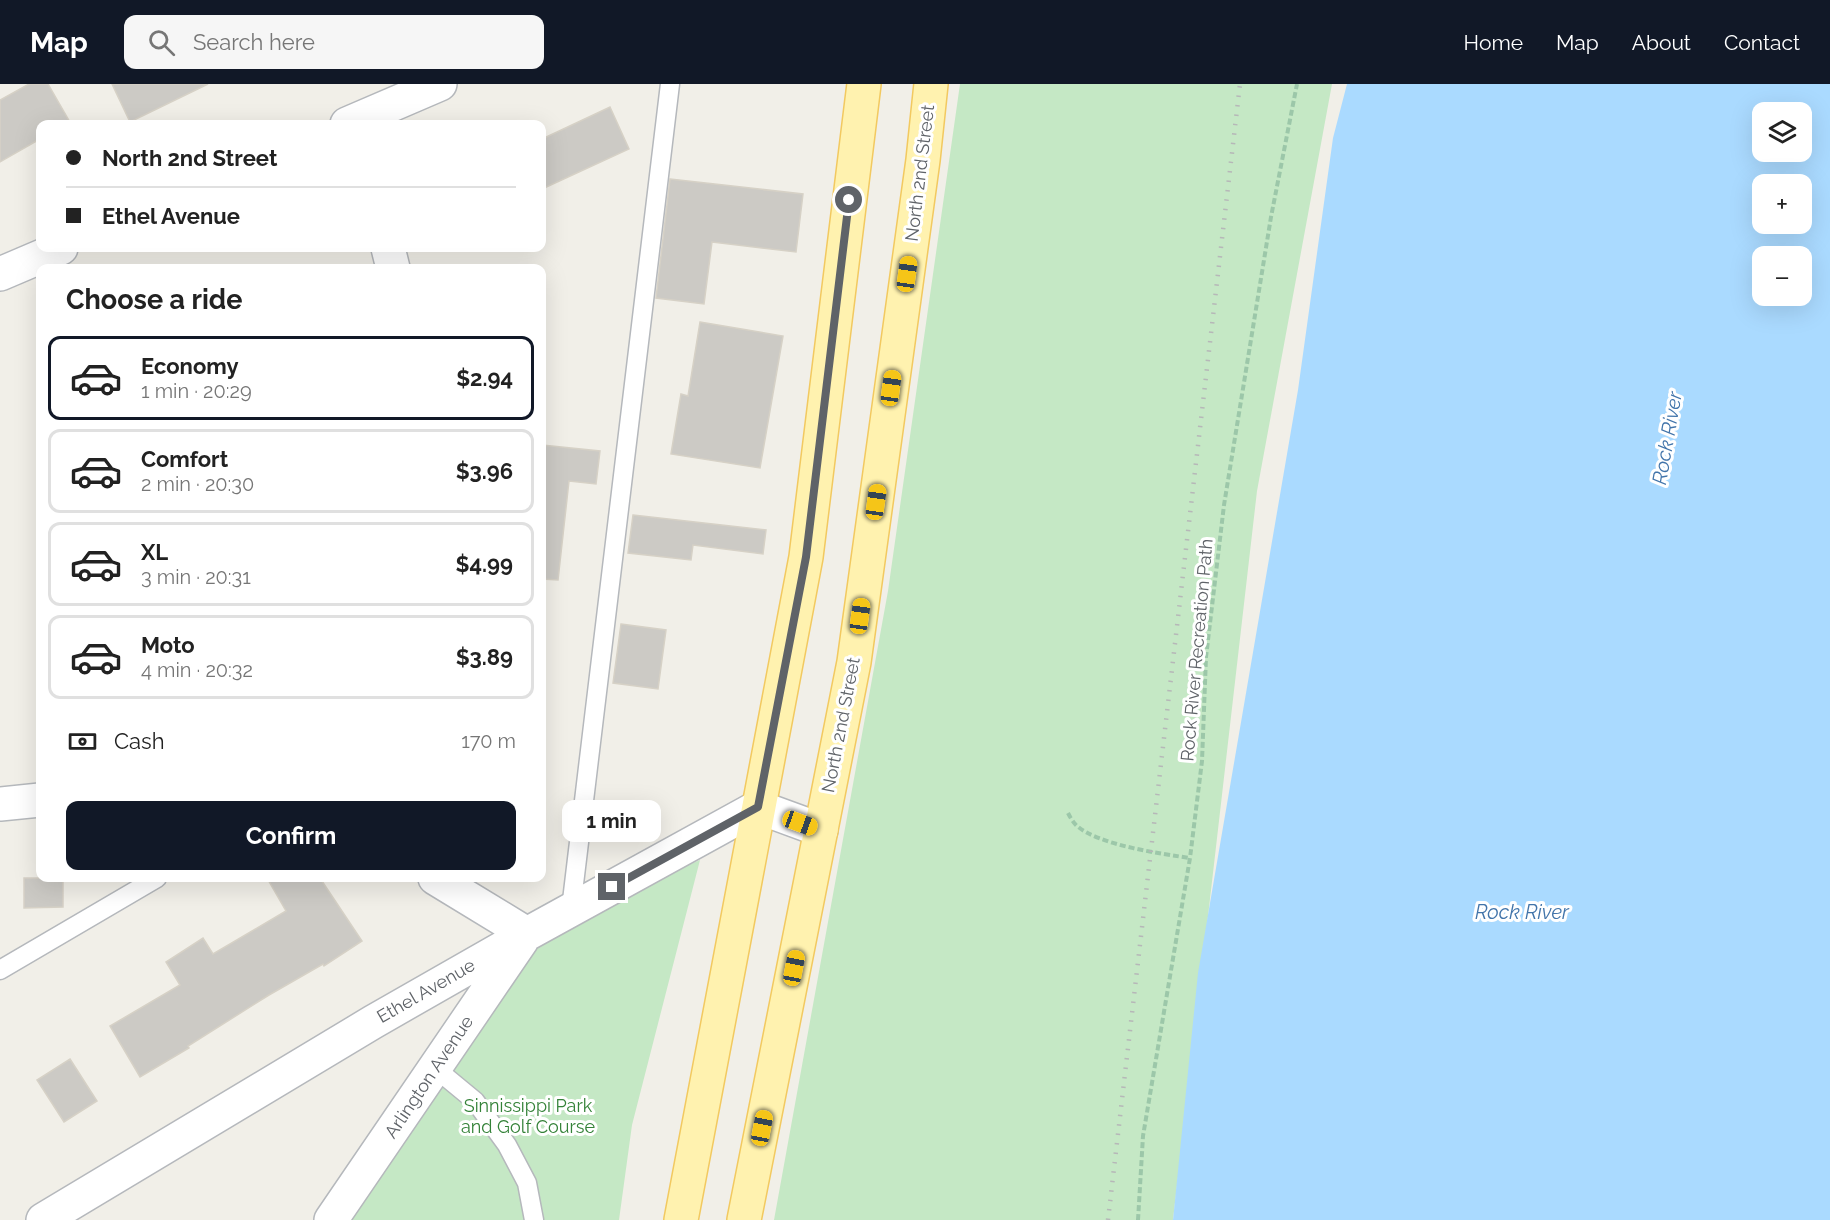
<!DOCTYPE html>
<meta charset="utf-8">
<style>
body{margin:0;font-family:Raleway,sans-serif;background:#f6f6f6;color:#222;height:100vh;display:flex;flex-direction:column;font-size:22px;white-space:nowrap}
*{box-sizing:border-box;margin:0}
p{font-size:20px;color:#767676}
.icon{flex:none;width:33px;height:33px;fill:none;stroke:currentColor;stroke-width:2;stroke-linecap:round;stroke-linejoin:round}
.map{position:relative;flex:1;overflow:hidden}
.details{position:absolute;left:36px;top:180px;width:510px;height:618px;display:flex;flex-direction:column;background:#fff;border-radius:12px;box-shadow:0 6px 24px #0002}
.details>*{flex:none}
.top-card{position:absolute;left:36px;top:36px;width:510px;height:132px;border-radius:12px;box-shadow:0 6px 24px #0002;display:grid;align-content:center;height:132px;padding:0 30px;background:#fff}
.tools{position:absolute;left:1752px;top:18px;display:grid;gap:12px}
.tools a{display:grid;place-items:center;width:60px;height:60px;border-radius:12px;background:#fff;box-shadow:0 6px 24px #0002;font-size:30px}
.end{position:absolute;width:27px;height:27px;margin:-14px;border:8px solid #5f6368;background:#fff;box-shadow:0 0 0 3px #fff}
.from{border-radius:50%}
.bubble{position:absolute;height:42px;border-radius:12px;background:#fff;box-shadow:0 6px 24px #0002;font-size:20px;font-weight:700;line-height:42px;text-align:center}
.car{position:absolute;width:18px;height:36px;margin:-18px -9px;border-radius:8px;box-shadow:0 0 4px 2px #0007;background:linear-gradient(#f5c518 24%,#345 0 40%,#f5c518 0 76%,#345 0 86%,#f5c518 0)}
.top-card b{display:flex;align-items:center;gap:21px;height:57px;font-size:22px}
.top-card b+b{border-top:2px solid #e0e0e0}
.top-card i{width:15px;height:15px;background:#222}
ul{padding:0;list-style:none}
li{display:flex;align-items:center;gap:18px;height:84px;margin:0 12px 9px;padding:0 18px;border:3px solid #e0e0e0;border-radius:12px}
li div{flex:1}
li b{display:block;font-size:22px}
li em{font-style:normal;font-weight:700}
li.current{border-color:#111827}
li>.icon{width:54px;height:54px;stroke-width:1.5}
h2{padding:0 30px;font-size:27px;line-height:72px}
.pay{display:flex;align-items:center;gap:15px;height:66px;padding:0 30px;font-size:22px}
.pay p{margin-inline-start:auto}
.button{display:flex;gap:12px;margin-top:auto;padding:12px 30px}
.button a{flex:1;height:69px;border-radius:12px;background:#111827;color:#fff;font-size:24px;font-weight:700;line-height:69px;text-align:center}
header{display:flex;align-items:center;gap:36px;box-sizing:border-box;height:84px;padding:0 30px;background:#111827;color:#fff}
header strong{font-size:28px}
nav{display:flex;gap:33px;margin-inline-start:auto;font-size:21px}
.search{width:420px;height:54px;background:#f6f6f6;display:flex;align-items:center;gap:15px;box-sizing:border-box;padding:0 21px;border-radius:12px;color:#767676;font-size:22px}
.map>svg:first-child{display:block}
.green{fill:#c5e8c5}
.water{fill:#aadaff;fill-rule:evenodd}
.building{fill:#cccac5;stroke:#d6d1c6;stroke-width:1.5}
.lines{fill:none;stroke-linecap:round;stroke-linejoin:round}
.service-casing{stroke:#b5b8bc;stroke-width:21}
.minor-casing{stroke:#b5b8bc;stroke-width:36}
.primary-casing{stroke:#f2c960;stroke-width:36}
.path{stroke:#9cc7a9;stroke-width:4;stroke-dasharray:6 3;stroke-linecap:butt}
.service{stroke:#fff;stroke-width:18}
.minor{stroke:#fff;stroke-width:33}
.primary{stroke:#fff2af;stroke-width:33}
.rail{stroke:#b6b7b8;stroke-width:4.5;stroke-dasharray:1.5 8;stroke-linecap:butt}
.route{stroke:#5f6368;stroke-width:8}
.labels{text-anchor:middle;stroke-width:6;stroke-linejoin:round;paint-order:stroke}
.street-label{font-size:18px;fill:#5f6368;stroke:#fff}
.park-label{font-size:18px;fill:#348238;stroke:#fff}
.water-label{font-size:20px;font-style:italic;fill:#4174aa;stroke:#fff}
</style>
<header>
<strong>Map</strong>
<div class="search"><svg class="icon" aria-label="search" viewBox="0 0 24 24"><circle cx="10" cy="10" r="6"/><path d="M15 15l6 6"/></svg>Search here</div>
<nav><a>Home</a><a>Map</a><a>About</a><a>Contact</a></nav>
</header>
<div class="map">
<svg width="1830" height="1136" viewBox="0 0 1830 1136">
<rect width="100%" height="100%" fill="#f1efe8"/>
<path class="green" d="M 960,0 L 1332,0 L 1257,407 L 1173,1136 L 774,1136 L 888,507 Z
M 700,776 L 632,1041 L 619,1136 L 331,1136 L 527,850 Z"/>
<path class="water" d="M 1347,0 L 1830,0 L 1830,1136 L 1173,1136 L 1198,889 L 1298,306 L 1333,54 ZM 1762,28 L 1802,28 L 1802,68 L 1762,68 ZM 1762,100 L 1802,100 L 1802,140 L 1762,140 ZM 1762,172 L 1802,172 L 1802,212 L 1762,212 Z"/>
<path class="building" d="M 29,0 L 48,0 L 71,40 L 40,40 L 40,55 L 0,78 L 0,16 Z
M 112,0 L 208,0 L 130,38 Z
M 610,23 L 629,65 L 542,105 L 542,55 Z
M 670,95 L 803,110 L 796,168 L 712,158 L 704,220 L 656,214 Z
M 700,238 L 783,252 L 760,384 L 671,370 L 681,310 L 688,312 Z
M 542,361 L 600,367 L 596,400 L 569,397 L 558,496 L 542,495 Z
M 633,431 L 766,446 L 763,470 L 693,461 L 691,476 L 628,469 Z
M 621,540 L 666,546 L 658,605 L 613,599 Z
M 24,794 L 63,794 L 63,823 L 24,824 Z
M 267,794 L 320,794 L 362,857 L 324,882 L 323,880 L 269,911 L 188,962 L 189,964 L 140,993 L 110,942 L 180,901 L 166,878 L 203,854 L 213,870 L 286,827 Z
M 70,975 L 97,1017 L 64,1038 L 37,996 Z"/>
<g class="lines">
<g class="service-casing">
<path id="service" d="M 571,825 L 670,0
M 0,886 L 157,794
M 435,984 L 475,1017 L 507,1061 L 527,1099 L 534,1136"/>
</g>
<g class="minor-casing">
<path id="minor" d="M 347,40 L 440,0
M 388,164 L 393,184
M 0,190 L 61,164
M 0,720 L 40,716
M 435,794 L 527,850
M 43,1136 L 373,938 L 527,850 L 758,723 L 821,746
M 331,1136 L 522,856"/>
</g>
<g class="primary-casing">
<path id="primary" d="M 681,1136 L 806,473 L 864,0
M 744,1136 L 854,578 L 923,76 L 931,0"/>
</g>
<path class="path" d="M 1068,729 C 1070,733 1073,738 1076,741 C 1097,761 1162,770 1190,774
M 1138,1136 L 1143,1052 L 1190,774 L 1202,677 L 1206,573 L 1224,421 L 1271,133 L 1297,0"/>
<use href="#service" class="service"/>
<use href="#minor" class="minor"/>
<use href="#primary" class="primary"/>
<path class="rail" d="M 1108,1136 L 1240,0"/>
</g>
<g class="lines">
<path class="route" d="M 612,803 L 758,723 L 806,473 L 849,116"/>
</g>
<g class="labels">
<g class="street-label">
<text transform="translate(920 89) rotate(-83)" y="6">North 2nd Street</text>
<text transform="translate(1197 566) rotate(-85)" y="6">Rock River Recreation Path</text>
<text transform="translate(841 641) rotate(-79)" y="6">North 2nd Street</text>
<text transform="translate(426 907) rotate(-30)" y="6">Ethel Avenue</text>
<text transform="translate(429 993) rotate(-56)" y="6">Arlington Avenue</text>
</g>
<g class="park-label">
<text x="528" y="1028">Sinnissippi Park<tspan x="528" dy="21">and Golf Course</tspan></text>
</g>
<g class="water-label">
<text transform="translate(1667 354) rotate(-80)" y="7">Rock River</text>
<text x="1522" y="835">Rock River</text>
</g>
</g>
</svg>
<div class="tools">
<a><svg class="icon" aria-label="layers" viewBox="0 0 24 24"><path d="M12 4l9 5-9 5-9-5zM3 14l9 5 9-5"/></svg></a>
<a>+</a>
<a>−</a>
</div>
<i class="end from" style="left:849px;top:116px"></i>
<i class="end" style="left:612px;top:803px"></i>
<div class="bubble" style="left:562px;top:716px;width:99px">1 min</div>
<i class="car" style="left:907px;top:190px;rotate:8deg"></i>
<i class="car" style="left:891px;top:304px;rotate:8deg"></i>
<i class="car" style="left:876px;top:418px;rotate:8deg"></i>
<i class="car" style="left:860px;top:532px;rotate:8deg"></i>
<i class="car" style="left:800px;top:739px;rotate:110deg"></i>
<i class="car" style="left:794px;top:884px;rotate:11deg"></i>
<i class="car" style="left:762px;top:1044px;rotate:11deg"></i>
<div class="top-card">
<b><i class="from"></i>North 2nd Street</b>
<b><i></i>Ethel Avenue</b>
</div>
<section class="details">
<h2>Choose a ride</h2>
<ul>
<li class="current"><svg class="icon" aria-label="car" viewBox="0 0 24 24"><path d="M5 17H2v-5l4-1 3-4h7l3 4 3 1v5h-3M9 17h6M6 11h13"/><circle cx="7" cy="17" r="2"/><circle cx="17" cy="17" r="2"/></svg><div><b>Economy</b><p>1 min · 20:29</p></div><em>$2.94</em></li>
<li><svg class="icon" aria-label="car" viewBox="0 0 24 24"><path d="M5 17H2v-5l4-1 3-4h7l3 4 3 1v5h-3M9 17h6M6 11h13"/><circle cx="7" cy="17" r="2"/><circle cx="17" cy="17" r="2"/></svg><div><b>Comfort</b><p>2 min · 20:30</p></div><em>$3.96</em></li>
<li><svg class="icon" aria-label="car" viewBox="0 0 24 24"><path d="M5 17H2v-5l4-1 3-4h7l3 4 3 1v5h-3M9 17h6M6 11h13"/><circle cx="7" cy="17" r="2"/><circle cx="17" cy="17" r="2"/></svg><div><b>XL</b><p>3 min · 20:31</p></div><em>$4.99</em></li>
<li><svg class="icon" aria-label="car" viewBox="0 0 24 24"><path d="M5 17H2v-5l4-1 3-4h7l3 4 3 1v5h-3M9 17h6M6 11h13"/><circle cx="7" cy="17" r="2"/><circle cx="17" cy="17" r="2"/></svg><div><b>Moto</b><p>4 min · 20:32</p></div><em>$3.89</em></li>
</ul>
<div class="pay"><svg class="icon" aria-label="cash" viewBox="0 0 24 24"><path d="M3 7h18v10H3z"/><circle cx="12" cy="12" r="2"/></svg>Cash<p>170 m</p></div>
<div class="button"><a>Confirm</a></div>
</section>
</div>
